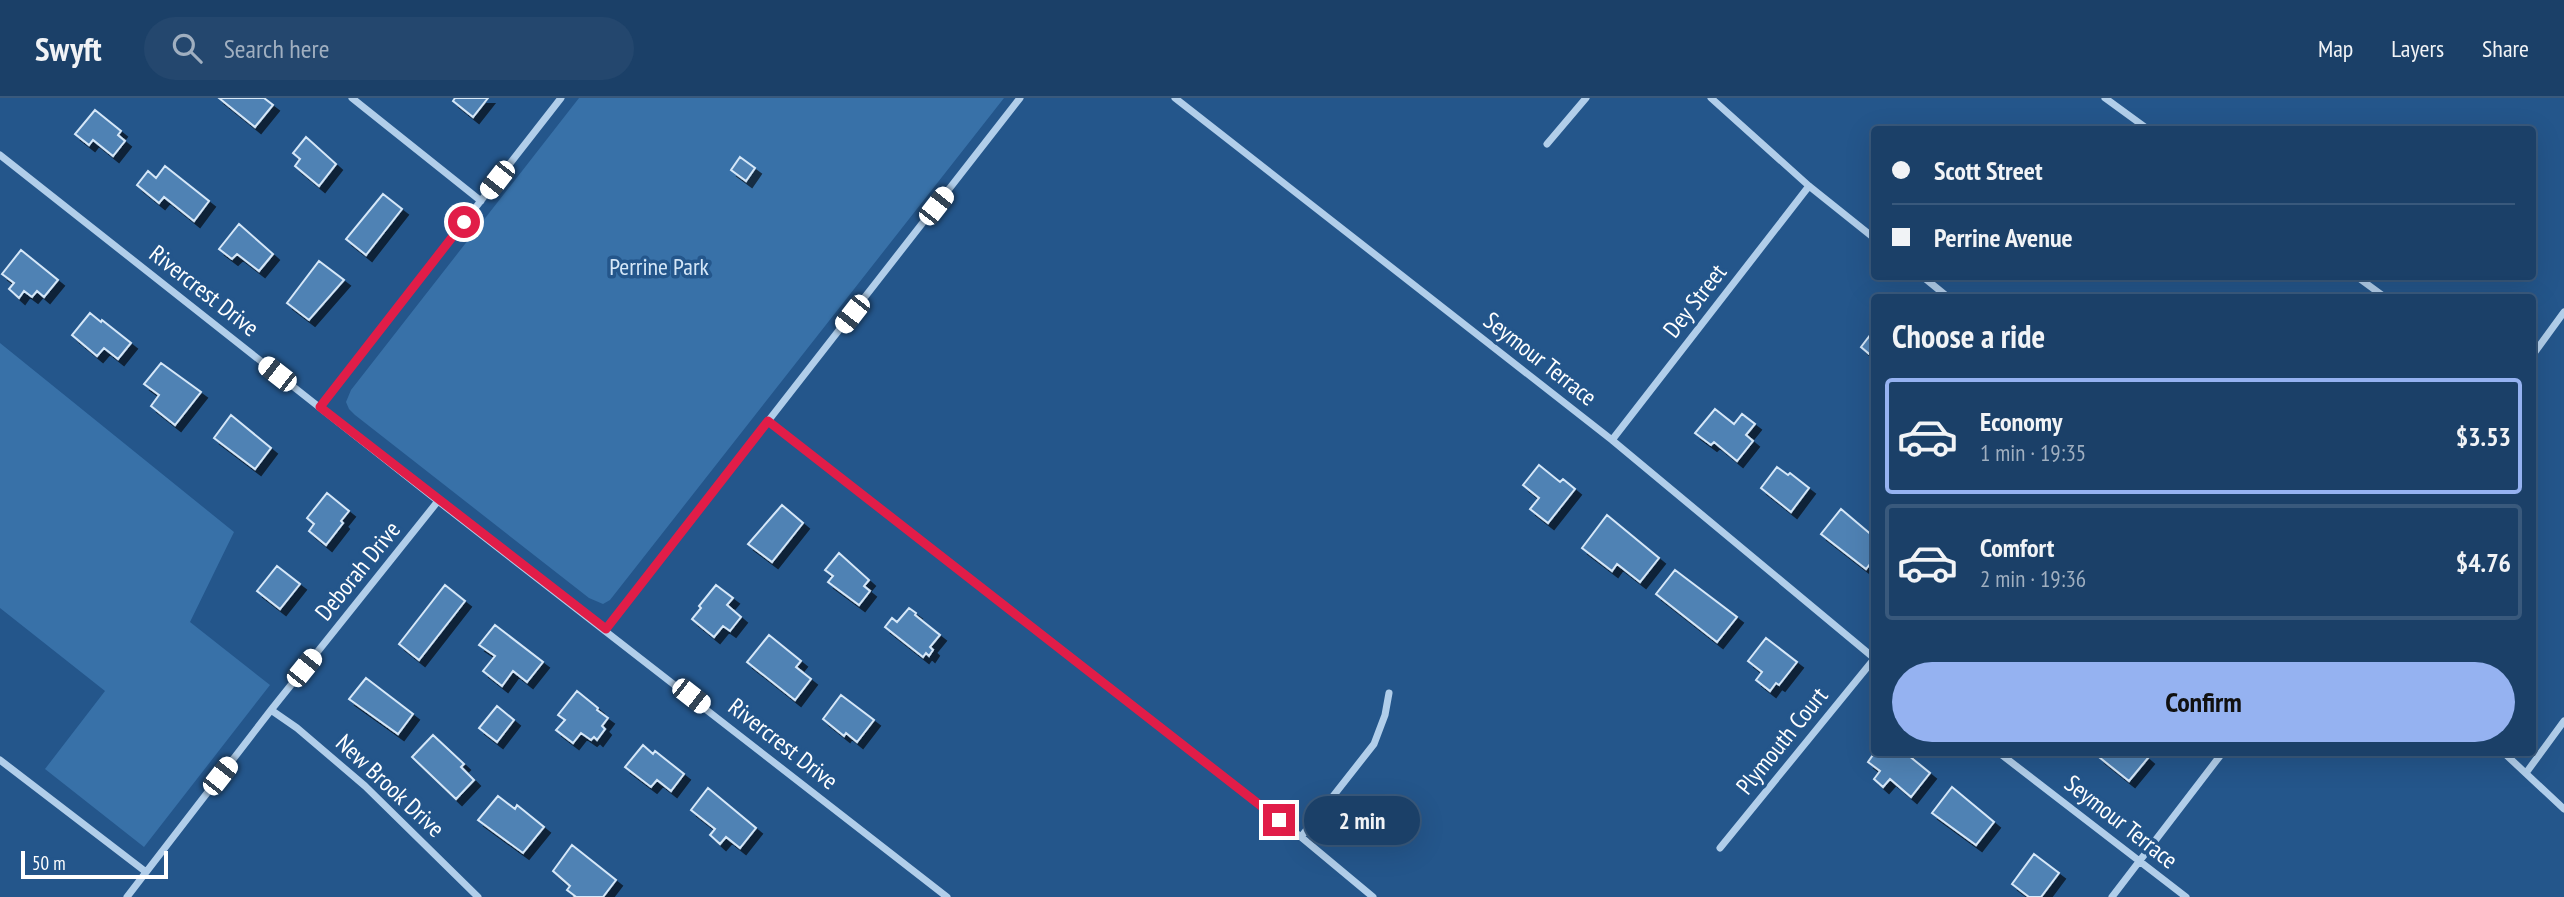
<!DOCTYPE html>
<meta charset="utf-8">
<style>
body{margin:0;font-family:"PT Sans Narrow",sans-serif;background:#24476e;color:#f1f3f6;height:100vh;display:flex;flex-direction:column;font-size:26px;white-space:nowrap}
*{box-sizing:border-box;margin:0}
p{font-size:23px;color:#a0afc0}
.icon{flex:none;width:38px;height:38px;fill:none;stroke:currentColor;stroke-width:2;stroke-linecap:round;stroke-linejoin:round}
.map{position:relative;flex:1;overflow:hidden}
.drawer{position:absolute;left:1871px;top:196px;width:665px;height:462px;display:flex;flex-direction:column;background:#1b4068;border-radius:7px;box-shadow:0 7px 28px #0002,0 0 0 2px #39597c}
.drawer>*{flex:none}
.banner{position:absolute;left:1871px;top:28px;width:665px;height:154px;border-radius:7px;box-shadow:0 7px 28px #0002,0 0 0 2px #39597c;display:grid;align-content:center;height:154px;padding:0 21px;background:#1b4068}
.scale{position:absolute;left:21px;bottom:18px;width:147px;box-sizing:border-box;padding-left:7px;border:4px solid #fff;border-top:0;font-size:19px;line-height:24px;white-space:nowrap;color:#fff;-webkit-text-stroke:5px #24568b;paint-order:stroke}
.end{position:absolute;width:32px;height:32px;margin:-16px;border:9px solid #e11d48;background:#fff;box-shadow:0 0 0 4px #fff}
.from{border-radius:50%}
.bubble{position:absolute;height:49px;border-radius:24px;background:#1b4068;box-shadow:0 7px 28px #0002,0 0 0 2px #39597c;font-size:23px;font-weight:800;line-height:49px;text-align:center}
.car{position:absolute;width:21px;height:42px;margin:-21px -10px;border-radius:9px;box-shadow:0 0 5px 2px #0007;background:linear-gradient(#fff 24%,#345 0 40%,#fff 0 76%,#345 0 86%,#fff 0)}
.banner b{display:flex;align-items:center;gap:24px;height:66px;font-size:26px}
.banner b+b{border-top:2px solid #39597c}
.banner i{width:18px;height:18px;background:#f1f3f6}
ul{padding:0;list-style:none}
li{display:flex;align-items:center;gap:21px;height:116px;margin:0 14px 10px;padding:0 7px;border:4px solid #39597c;border-radius:7px}
li div{flex:1}
li b{display:block;font-size:26px}
li em{font-style:normal;font-weight:800}
li.active{border-color:#95b2f1}
li>.icon{width:63px;height:63px;stroke-width:1.5}
h2{padding:0 21px;font-size:32px;line-height:84px}
.primary-button{display:flex;gap:14px;margin-top:auto;padding:14px 21px}
.primary-button a{flex:1;height:80px;border-radius:42px;background:#95b2f1;color:#111;font-size:28px;font-weight:800;line-height:80px;text-align:center}
header{display:flex;align-items:center;gap:42px;box-sizing:border-box;height:98px;padding:0 35px;background:#1b4068;border-bottom:2px solid #39597c}
header strong{font-size:33px}
nav{display:flex;gap:38px;margin-inline-start:auto;font-size:24px}
.search{width:490px;height:63px;background:#24476e;display:flex;align-items:center;gap:18px;box-sizing:border-box;padding:0 24px;border-radius:38px;color:#a0afc0;font-size:26px}
.map>svg:first-child{display:block}
.green{fill:#3871a8}
.building{fill:#5082b4;stroke:#d5e7f8;stroke-width:2;filter:url(#shadow)}
.lines{fill:none;stroke-linecap:round;stroke-linejoin:round}
.street{stroke:#b1ceea;stroke-width:7}
.route{stroke:#e11d48;stroke-width:9}
.labels{text-anchor:middle;stroke-width:7;stroke-linejoin:round;paint-order:stroke}
.park-label{font-size:24px;fill:#d5e7f8;stroke:#24568b}
.street-label{font-size:24px;fill:#fff;stroke:#24568b}
</style>
<header>
<strong>Swyft</strong>
<div class="search"><svg class="icon" aria-label="search" viewBox="0 0 24 24"><circle cx="10" cy="10" r="6"/><path d="M15 15l6 6"/></svg>Search here</div>
<nav><a>Map</a><a>Layers</a><a>Share</a></nav>
</header>
<div class="map">
<svg width="2564" height="799" viewBox="0 0 2564 799">
<defs>
<filter id="shadow"><feDropShadow dx="6" dy="6" stdDeviation="0" flood-color="#0009"/></filter>
</defs>
<rect width="100%" height="100%" fill="#24568b"/>
<path class="green" d="M 579,0 L 1004,0 L 610,502 L 603,506 L 589,500 L 355,317 L 349,311 L 346,304 L 351,292 Z
M 0,245 L 234,434 L 190,524 L 270,587 L 144,749 L 45,671 L 105,593 L 0,510 Z"/>
<path class="building" d="M 219,0 L 264,0 L 273,7 L 255,29 Z
M 455,0 L 488,0 L 473,19 L 453,3 Z
M 95,12 L 121,33 L 118,37 L 125,43 L 113,58 L 93,42 L 89,47 L 75,36 Z
M 306,39 L 336,66 L 319,88 L 295,68 L 300,61 L 293,55 Z
M 740,59 L 755,70 L 746,83 L 731,72 Z
M 165,68 L 209,103 L 194,123 L 164,99 L 159,105 L 137,87 L 148,73 L 156,80 Z
M 383,96 L 402,111 L 366,157 L 346,141 Z
M 239,126 L 273,156 L 259,173 L 237,156 L 232,161 L 219,151 Z
M 21,152 L 58,182 L 44,199 L 37,193 L 32,199 L 24,193 L 19,200 L 9,191 L 14,185 L 2,176 Z
M 319,163 L 344,182 L 309,222 L 287,205 Z
M 90,215 L 101,224 L 102,222 L 131,245 L 118,261 L 104,250 L 97,258 L 72,237 Z
M 1874,232 L 1874,260 L 1861,249 Z
M 161,265 L 201,294 L 175,327 L 151,308 L 159,297 L 144,286 Z
M 1715,311 L 1734,326 L 1742,316 L 1755,326 L 1746,337 L 1753,343 L 1737,363 L 1714,344 L 1711,347 L 1695,335 Z
M 231,317 L 271,350 L 255,371 L 214,340 Z
M 1539,367 L 1560,384 L 1563,381 L 1575,391 L 1548,425 L 1530,411 L 1539,400 L 1523,387 Z
M 1777,369 L 1788,377 L 1790,375 L 1809,390 L 1791,414 L 1761,390 Z
M 327,395 L 349,413 L 341,423 L 343,425 L 326,447 L 309,433 L 314,426 L 307,420 Z
M 782,407 L 803,425 L 772,464 L 748,446 Z
M 1841,411 L 1874,439 L 1874,461 L 1866,471 L 1821,436 Z
M 1607,417 L 1659,460 L 1640,484 L 1617,466 L 1612,473 L 1582,450 Z
M 839,455 L 869,482 L 864,488 L 870,493 L 859,507 L 828,484 L 833,478 L 825,472 Z
M 277,468 L 300,486 L 280,511 L 257,493 Z
M 1675,472 L 1737,519 L 1717,544 L 1656,496 Z
M 445,487 L 465,503 L 419,562 L 399,546 Z
M 716,487 L 733,500 L 727,507 L 741,519 L 730,533 L 723,528 L 714,539 L 692,521 L 701,510 L 699,508 Z
M 909,510 L 916,515 L 915,517 L 940,537 L 930,549 L 933,552 L 929,558 L 926,555 L 923,559 L 885,529 L 892,520 L 897,524 Z
M 495,527 L 543,564 L 527,584 L 513,573 L 502,588 L 483,573 L 495,558 L 479,547 Z
M 769,537 L 801,563 L 796,569 L 811,581 L 795,602 L 747,564 Z
M 1766,540 L 1797,564 L 1779,587 L 1776,585 L 1770,593 L 1756,582 L 1762,574 L 1748,563 Z
M 366,580 L 413,616 L 398,636 L 349,601 Z
M 577,593 L 598,610 L 597,612 L 608,620 L 602,628 L 605,631 L 597,642 L 594,639 L 591,642 L 581,635 L 573,645 L 556,632 L 565,622 L 558,617 Z
M 841,597 L 874,622 L 857,644 L 846,635 L 844,638 L 823,621 Z
M 497,608 L 514,622 L 497,644 L 479,630 Z
M 433,637 L 464,666 L 461,669 L 474,682 L 456,701 L 412,659 Z
M 643,647 L 653,656 L 655,653 L 684,676 L 671,693 L 657,682 L 651,689 L 625,669 Z
M 1875,654 L 1908,654 L 1908,657 L 1930,675 L 1911,699 L 1890,681 L 1883,689 L 1874,681 L 1880,673 L 1868,664 Z
M 2103,654 L 2141,654 L 2148,660 L 2129,683 L 2099,659 Z
M 1952,689 L 1994,724 L 1976,747 L 1932,715 Z
M 708,690 L 756,730 L 740,750 L 726,739 L 720,746 L 710,737 L 715,731 L 691,712 Z
M 498,698 L 515,711 L 517,707 L 544,729 L 523,755 L 478,722 Z
M 572,747 L 616,782 L 603,799 L 574,799 L 575,798 L 567,792 L 570,788 L 553,773 Z
M 2034,756 L 2059,775 L 2041,799 L 2029,799 L 2012,786 Z"/>
<g class="lines">
<path class="street" d="M 352,0 L 481,103
M 1175,0 L 1612,342 L 1874,560
M 1711,0 L 1809,88 L 1874,140
M 2105,0 L 2149,32
M 1547,46 L 1586,0
M 0,57 L 438,403 L 947,799
M 1922,178 L 1949,200
M 2356,178 L 2386,200
M 2532,258 L 2564,214
M 320,309 L 561,0
M 768,323 L 1301,739 L 1373,799
M 1612,342 L 1809,88
M 606,531 L 1020,0
M 271,612 L 297,630 L 365,688 L 478,799
M 1998,654 L 2186,799
M 2503,654 L 2564,711
M 0,662 L 146,774
M 2526,675 L 2564,623
M 1301,739 L 1374,646 L 1385,617 L 1389,595
M 1720,750 L 1874,561
M 127,799 L 271,612 L 438,403
M 2112,799 L 2223,654"/>
</g>
<g class="lines">
<path class="route" d="M 464,124 L 320,309 L 606,531 L 768,323 L 1279,722"/>
</g>
<g class="labels">
<g class="park-label">
<text x="659" y="177">Perrine Park</text>
</g>
<g class="street-label">
<text transform="translate(204 193) rotate(38)" y="8">Rivercrest Drive</text>
<text transform="translate(1695 203) rotate(-52)" y="8">Dey Street</text>
<text transform="translate(1540 261) rotate(38)" y="8">Seymour Terrace</text>
<text transform="translate(358 473) rotate(-51)" y="8">Deborah Drive</text>
<text transform="translate(1782 643) rotate(-51)" y="8">Plymouth Court</text>
<text transform="translate(783 646) rotate(38)" y="8">Rivercrest Drive</text>
<text transform="translate(390 688) rotate(43)" y="8">New Brook Drive</text>
<text transform="translate(2121 724) rotate(38)" y="8">Seymour Terrace</text>
</g>
</g>
</svg>
<div class="scale">50 m</div>
<i class="end from" style="left:464px;top:124px"></i>
<i class="end" style="left:1279px;top:722px"></i>
<div class="bubble" style="left:1304px;top:698px;width:116px">2 min</div>
<i class="car" style="left:497px;top:82px;rotate:218deg"></i>
<i class="car" style="left:936px;top:108px;rotate:38deg"></i>
<i class="car" style="left:852px;top:216px;rotate:218deg"></i>
<i class="car" style="left:277px;top:276px;rotate:308deg"></i>
<i class="car" style="left:304px;top:570px;rotate:39deg"></i>
<i class="car" style="left:691px;top:598px;rotate:128deg"></i>
<i class="car" style="left:220px;top:678px;rotate:38deg"></i>
<div class="banner">
<b><i class="from"></i>Scott Street</b>
<b><i></i>Perrine Avenue</b>
</div>
<section class="drawer">
<h2>Choose a ride</h2>
<ul>
<li class="active"><svg class="icon" aria-label="car" viewBox="0 0 24 24"><path d="M5 17H2v-5l4-1 3-4h7l3 4 3 1v5h-3M9 17h6M6 11h13"/><circle cx="7" cy="17" r="2"/><circle cx="17" cy="17" r="2"/></svg><div><b>Economy</b><p>1 min · 19:35</p></div><em>$3.53</em></li>
<li><svg class="icon" aria-label="car" viewBox="0 0 24 24"><path d="M5 17H2v-5l4-1 3-4h7l3 4 3 1v5h-3M9 17h6M6 11h13"/><circle cx="7" cy="17" r="2"/><circle cx="17" cy="17" r="2"/></svg><div><b>Comfort</b><p>2 min · 19:36</p></div><em>$4.76</em></li>
</ul>
<div class="primary-button"><a>Confirm</a></div>
</section>
</div>
